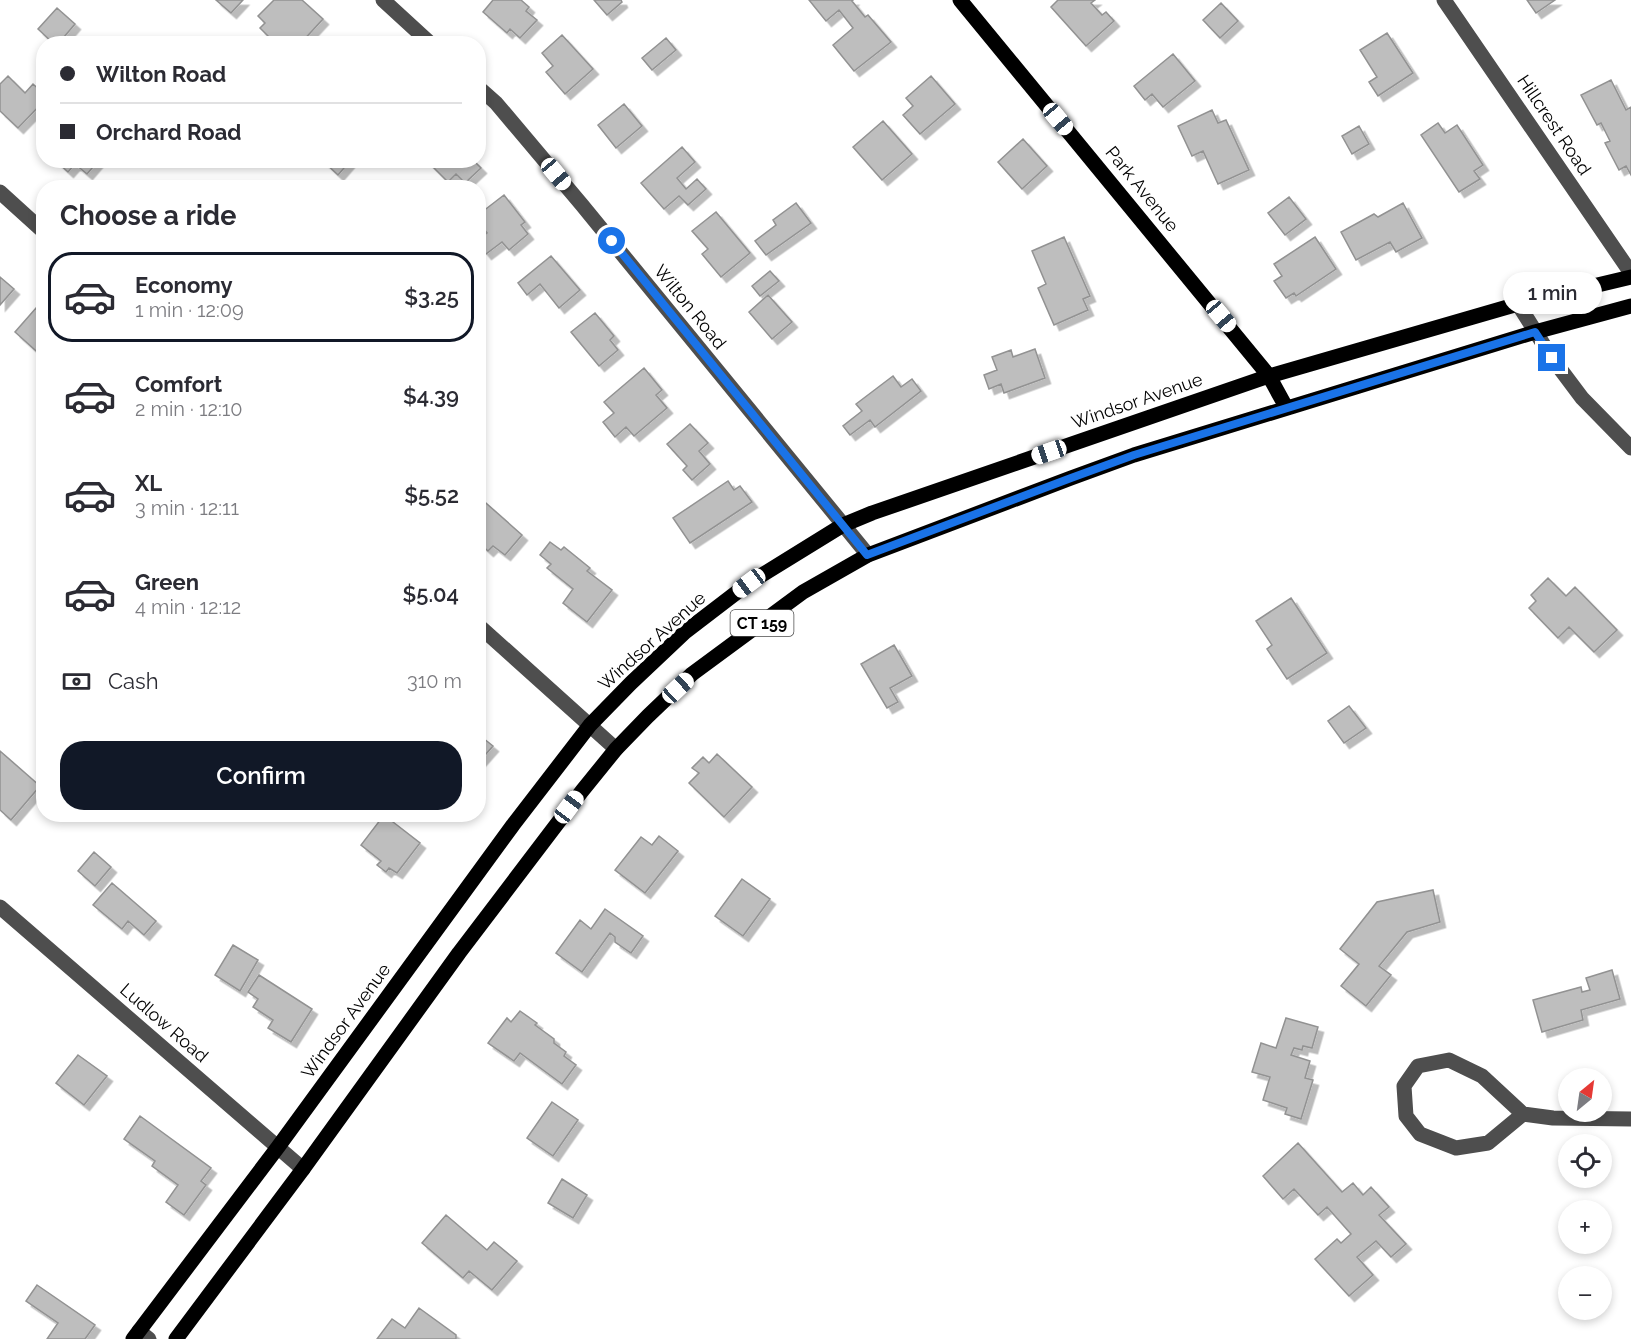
<!DOCTYPE html>
<meta charset="utf-8">
<style>
body{margin:0;font-family:Raleway,sans-serif;background:#f2f2f3;color:#2b2b33;height:100vh;display:flex;flex-direction:column;font-size:22px;white-space:nowrap}
*{box-sizing:border-box;margin:0}
p{font-size:20px;color:#7c7c81}
.icon{flex:none;width:33px;height:33px;fill:none;stroke:currentColor;stroke-width:2;stroke-linecap:round;stroke-linejoin:round}
.map{position:relative;flex:1;overflow:hidden}
.panel{position:absolute;left:36px;top:180px;width:450px;height:642px;display:flex;flex-direction:column;background:#fff;border-radius:24px;box-shadow:0 3px 9px #0003}
.panel>*{flex:none}
.banner{position:absolute;left:36px;top:36px;width:450px;height:132px;border-radius:24px;box-shadow:0 3px 9px #0003;display:grid;align-content:center;height:132px;padding:0 24px;background:#fff}
.needle{width:39px;rotate:29deg}
.fabs{position:absolute;left:1558px;top:1068px;display:grid;gap:12px}
.fabs a{display:grid;place-items:center;width:54px;height:54px;border-radius:50%;background:#fff;box-shadow:0 3px 9px #0003;font-size:30px}
.end{position:absolute;width:27px;height:27px;margin:-14px;border:8px solid #1a73e8;background:#fff;box-shadow:0 0 0 3px #fff}
.from{border-radius:50%}
.bubble{position:absolute;height:42px;border-radius:21px;background:#fff;box-shadow:0 3px 9px #0003;font-size:20px;font-weight:600;line-height:42px;text-align:center}
.car{position:absolute;width:18px;height:36px;margin:-18px -9px;border-radius:8px;box-shadow:0 0 4px 2px #0007;background:linear-gradient(#fff 24%,#345 0 40%,#fff 0 76%,#345 0 86%,#fff 0)}
.banner b{display:flex;align-items:center;gap:21px;height:57px;font-size:22px}
.banner b+b{border-top:2px solid #e1e1e2}
.banner i{width:15px;height:15px;background:#2b2b33}
ul{padding:0;list-style:none}
li{display:flex;align-items:center;gap:18px;height:90px;margin:0 12px 9px;padding:0 12px;border:3px solid transparent;border-radius:24px}
li div{flex:1}
li b{display:block;font-size:22px}
li em{font-style:normal;font-weight:600}
li.active{border-color:#111827}
li>.icon{width:54px;height:54px;stroke-width:1.5}
h2{padding:0 24px;font-size:27px;line-height:72px}
.pay{display:flex;align-items:center;gap:15px;height:66px;padding:0 24px;font-size:22px}
.pay p{margin-inline-start:auto}
.button{display:flex;gap:12px;margin-top:auto;padding:12px 24px}
.button a{flex:1;height:69px;border-radius:24px;background:#111827;color:#fff;font-size:24px;font-weight:600;line-height:69px;text-align:center}
.map>svg:first-child{display:block}
.building{fill:#bebebe;stroke:#929292;stroke-width:1.5;filter:url(#shadow)}
.lines{fill:none;stroke-linecap:round;stroke-linejoin:round}
.minor{stroke:#4e4e4e;stroke-width:15}
.major{stroke:#000;stroke-width:15}
.route{stroke:#1a73e8;stroke-width:8}
.labels{text-anchor:middle;stroke-width:6;stroke-linejoin:round;paint-order:stroke}
.shield{fill:#fff;stroke:#4c4c4c;stroke-width:1.5}
.shield-label{font-size:16px;font-weight:bold;fill:#000}
.street-label{font-size:18px;fill:#000;stroke:#fff}
</style>
<div class="map">
<svg width="1631" height="1339" viewBox="0 0 1631 1339">
<defs>
<filter id="shadow"><feDropShadow dx="5.5" dy="5.5" stdDeviation="0" flood-color="#0004"/></filter>
</defs>
<rect width="100%" height="100%" fill="#fff"/>
<path class="building" d="M 216,0 L 243,0 L 231,13 Z
M 274,0 L 302,0 L 323,19 L 300,44 L 276,44 L 260,28 L 265,23 L 258,16 Z
M 493,0 L 521,0 L 529,7 L 526,11 L 537,20 L 520,38 L 510,29 L 507,33 L 483,12 Z
M 594,0 L 621,0 L 622,2 L 607,15 Z
M 809,0 L 853,0 L 852,1 L 865,17 L 868,15 L 891,42 L 854,71 L 833,45 L 853,28 L 839,10 L 826,21 Z
M 1058,0 L 1095,0 L 1091,3 L 1102,15 L 1106,12 L 1114,21 L 1086,46 L 1051,7 Z
M 1527,0 L 1555,0 L 1536,13 Z
M 1221,3 L 1238,21 L 1220,38 L 1203,20 Z
M 57,8 L 75,24 L 58,44 L 54,44 L 38,29 Z
M 1387,33 L 1413,73 L 1378,96 L 1369,82 L 1377,77 L 1360,50 Z
M 562,35 L 593,69 L 565,94 L 546,72 L 553,66 L 542,53 Z
M 666,38 L 676,50 L 652,70 L 642,58 Z
M 1173,54 L 1195,81 L 1163,107 L 1152,94 L 1145,100 L 1134,86 Z
M 8,76 L 25,93 L 33,84 L 44,94 L 44,101 L 18,128 L 0,111 L 0,84 Z
M 931,76 L 955,104 L 920,134 L 903,115 L 913,106 L 906,98 Z
M 1611,80 L 1626,110 L 1631,107 L 1631,175 L 1626,166 L 1619,170 L 1605,143 L 1610,141 L 1601,123 L 1597,125 L 1581,95 Z
M 624,104 L 642,126 L 616,148 L 598,125 Z
M 1212,110 L 1218,123 L 1226,120 L 1249,170 L 1218,184 L 1203,151 L 1192,156 L 1178,126 Z
M 883,121 L 912,154 L 882,180 L 853,147 Z
M 1438,123 L 1445,133 L 1457,125 L 1483,165 L 1474,171 L 1480,179 L 1459,192 L 1421,135 Z
M 1359,126 L 1369,144 L 1352,154 L 1342,136 Z
M 1023,139 L 1047,166 L 1022,189 L 998,162 Z
M 682,147 L 695,162 L 677,178 L 686,189 L 697,179 L 706,189 L 688,205 L 679,196 L 664,209 L 641,183 Z
M 55,160 L 99,160 L 87,174 L 75,164 L 68,172 Z
M 322,160 L 351,160 L 338,175 Z
M 430,160 L 473,160 L 481,168 L 465,183 L 456,174 L 448,182 L 428,162 Z
M 504,195 L 525,222 L 521,225 L 528,234 L 509,250 L 502,242 L 486,254 L 478,244 L 478,240 L 487,233 L 478,222 L 478,215 Z
M 1289,197 L 1306,219 L 1285,235 L 1268,213 Z
M 796,203 L 811,223 L 766,255 L 755,241 L 776,225 L 773,220 Z
M 1403,203 L 1422,238 L 1396,252 L 1390,242 L 1356,260 L 1341,232 L 1374,214 L 1378,217 Z
M 716,212 L 750,253 L 721,277 L 702,254 L 708,249 L 692,231 Z
M 1064,237 L 1090,296 L 1083,299 L 1088,310 L 1054,325 L 1038,288 L 1046,284 L 1032,251 Z
M 1315,237 L 1336,269 L 1296,296 L 1294,293 L 1286,298 L 1274,281 L 1282,276 L 1274,264 Z
M 551,256 L 580,290 L 559,308 L 540,284 L 527,295 L 518,283 Z
M 770,271 L 779,281 L 760,296 L 752,286 Z
M 0,277 L 14,289 L 0,305 Z
M 768,295 L 792,322 L 772,339 L 749,312 Z
M 36,308 L 44,315 L 44,358 L 15,332 Z
M 595,313 L 614,336 L 610,340 L 618,350 L 599,366 L 571,332 Z
M 1035,349 L 1045,378 L 1004,393 L 1001,384 L 989,389 L 984,375 L 997,370 L 992,357 L 1011,350 L 1013,357 Z
M 644,368 L 662,390 L 656,395 L 667,408 L 634,436 L 626,427 L 615,437 L 603,422 L 614,413 L 604,402 Z
M 893,376 L 901,387 L 912,379 L 921,391 L 875,427 L 870,420 L 850,435 L 843,426 L 862,411 L 856,404 Z
M 690,424 L 708,443 L 699,451 L 710,464 L 692,480 L 683,470 L 687,466 L 667,444 Z
M 728,481 L 734,490 L 740,486 L 752,502 L 690,543 L 673,518 Z
M 478,496 L 522,535 L 505,555 L 493,546 L 488,551 L 478,542 Z
M 550,542 L 561,550 L 564,547 L 590,568 L 587,571 L 612,590 L 587,622 L 563,603 L 573,589 L 547,568 L 551,564 L 540,555 Z
M 1548,578 L 1566,596 L 1575,587 L 1617,630 L 1594,652 L 1569,627 L 1558,638 L 1529,608 L 1536,601 L 1531,595 Z
M 1291,598 L 1327,653 L 1287,679 L 1267,649 L 1272,645 L 1256,621 Z
M 894,645 L 912,676 L 890,688 L 898,702 L 887,708 L 861,664 Z
M 1349,706 L 1366,728 L 1344,743 L 1328,721 Z
M 478,734 L 493,746 L 478,763 Z
M 0,751 L 40,786 L 11,820 L 0,810 Z
M 717,754 L 752,787 L 724,817 L 689,783 L 699,773 L 692,768 L 703,757 L 709,763 Z
M 384,815 L 420,843 L 397,873 L 389,868 L 386,872 L 377,865 L 381,861 L 361,845 Z
M 659,836 L 678,851 L 645,893 L 615,870 L 641,837 L 652,845 Z
M 94,852 L 111,867 L 95,886 L 78,871 Z
M 742,879 L 770,899 L 743,936 L 715,916 Z
M 112,883 L 156,921 L 144,935 L 128,921 L 122,929 L 93,905 Z
M 1433,890 L 1440,922 L 1407,932 L 1379,966 L 1391,975 L 1366,1006 L 1341,986 L 1359,964 L 1340,949 L 1377,902 Z
M 605,909 L 643,936 L 631,953 L 615,942 L 615,937 L 610,933 L 582,972 L 556,953 L 580,920 L 591,929 Z
M 233,945 L 258,960 L 240,991 L 215,975 Z
M 1612,970 L 1620,999 L 1581,1010 L 1583,1020 L 1542,1032 L 1533,1000 L 1581,987 L 1582,992 L 1590,990 L 1586,978 Z
M 259,975 L 312,1009 L 291,1042 L 268,1028 L 273,1020 L 253,1007 L 258,999 L 248,992 Z
M 520,1011 L 537,1023 L 535,1025 L 554,1039 L 554,1043 L 566,1052 L 564,1056 L 576,1065 L 562,1084 L 520,1053 L 514,1061 L 488,1043 L 507,1018 L 511,1022 Z
M 1286,1018 L 1318,1027 L 1312,1048 L 1303,1046 L 1302,1050 L 1294,1048 L 1291,1055 L 1310,1061 L 1305,1078 L 1313,1080 L 1301,1119 L 1285,1114 L 1287,1108 L 1263,1100 L 1270,1077 L 1252,1072 L 1261,1043 L 1276,1048 Z
M 78,1055 L 107,1076 L 84,1105 L 56,1083 Z
M 552,1102 L 578,1120 L 553,1156 L 527,1138 Z
M 140,1116 L 211,1168 L 201,1181 L 206,1185 L 184,1215 L 166,1202 L 178,1185 L 152,1166 L 155,1161 L 124,1139 Z
M 1298,1143 L 1342,1192 L 1353,1183 L 1363,1195 L 1371,1187 L 1389,1207 L 1379,1215 L 1406,1244 L 1391,1257 L 1376,1241 L 1357,1257 L 1373,1275 L 1349,1296 L 1315,1259 L 1337,1239 L 1341,1243 L 1351,1234 L 1327,1207 L 1318,1215 L 1294,1189 L 1283,1199 L 1263,1176 Z
M 562,1179 L 587,1195 L 573,1218 L 548,1203 Z
M 446,1215 L 487,1250 L 494,1242 L 517,1261 L 492,1290 L 469,1271 L 463,1278 L 422,1243 Z
M 37,1285 L 95,1325 L 85,1339 L 47,1339 L 58,1323 L 26,1301 Z
M 419,1308 L 456,1335 L 456,1339 L 377,1339 L 392,1319 L 405,1328 Z"/>
<g class="lines">
<path class="minor" d="M 383,0 L 431,44
M 1444,0 L 1631,273
M 478,87 L 496,103 L 582,205 L 868,555
M 0,192 L 44,232
M 1518,304 L 1552,358 L 1582,398 L 1631,448
M 478,625 L 616,749
M 0,907 L 303,1169
M 1523,1114 L 1488,1143 L 1456,1148 L 1420,1134 L 1406,1116 L 1404,1086 L 1418,1066 L 1449,1060 L 1482,1076 L 1523,1114 L 1553,1118 L 1631,1119
M 139,1331 L 149,1339"/>
<path class="major" d="M 960,0 L 1269,376 L 1286,407
M 133,1339 L 278,1147 L 513,825 L 590,725 L 631,683 L 685,632 L 749,583 L 843,525 L 872,513 L 1269,376 L 1518,304 L 1631,277
M 176,1339 L 303,1169 L 459,953 L 582,791 L 616,749 L 648,716 L 692,674 L 803,592 L 868,555 L 1071,478 L 1134,455 L 1535,332 L 1631,306"/>
</g>
<g class="lines">
<path class="route" d="M 612,241 L 867,555 L 1071,478 L 1134,455 L 1535,332 L 1552,358"/>
</g>
<g class="labels">
<rect class="shield" x="730.5" y="610" width="63" height="26" rx="4.5"/>
<g class="shield-label">
<text x="762" y="629">CT 159</text>
</g>
<g class="street-label">
<text transform="translate(1554 125) rotate(56)" y="6">Hillcrest Road</text>
<text transform="translate(1142 189) rotate(51)" y="6">Park Avenue</text>
<text transform="translate(690 307) rotate(51)" y="6">Wilton Road</text>
<text transform="translate(1137 401) rotate(-19)" y="6">Windsor Avenue</text>
<text transform="translate(652 641) rotate(-42)" y="6">Windsor Avenue</text>
<text transform="translate(346 1021) rotate(-54)" y="6">Windsor Avenue</text>
<text transform="translate(164 1023) rotate(41)" y="6">Ludlow Road</text>
</g>
</g>
</svg>
<div class="fabs">
<a><svg class="needle" viewBox="-14 -14 28 28"><path d="M0-13l5 13h-10z" fill="#e53935"/><path d="M0 13l5-13h-10z" fill="#7c7c81"/></svg></a>
<a><svg class="icon" aria-label="locate" viewBox="0 0 24 24"><circle cx="12" cy="12" r="6"/><path d="M12 2v4M12 18v4M2 12h4M18 12h4"/></svg></a>
<a>+</a>
<a>−</a>
</div>
<i class="end from" style="left:612px;top:241px"></i>
<i class="end" style="left:1552px;top:358px"></i>
<div class="bubble" style="left:1503px;top:272px;width:99px">1 min</div>
<i class="car" style="left:1058px;top:119px;rotate:140deg"></i>
<i class="car" style="left:556px;top:174px;rotate:140deg"></i>
<i class="car" style="left:1221px;top:316px;rotate:140deg"></i>
<i class="car" style="left:1049px;top:452px;rotate:251deg"></i>
<i class="car" style="left:749px;top:583px;rotate:233deg"></i>
<i class="car" style="left:678px;top:688px;rotate:47deg"></i>
<i class="car" style="left:569px;top:807px;rotate:37deg"></i>
<div class="banner">
<b><i class="from"></i>Wilton Road</b>
<b><i></i>Orchard Road</b>
</div>
<section class="panel">
<h2>Choose a ride</h2>
<ul>
<li class="active"><svg class="icon" aria-label="car" viewBox="0 0 24 24"><path d="M5 17H2v-5l4-1 3-4h7l3 4 3 1v5h-3M9 17h6M6 11h13"/><circle cx="7" cy="17" r="2"/><circle cx="17" cy="17" r="2"/></svg><div><b>Economy</b><p>1 min · 12:09</p></div><em>$3.25</em></li>
<li><svg class="icon" aria-label="car" viewBox="0 0 24 24"><path d="M5 17H2v-5l4-1 3-4h7l3 4 3 1v5h-3M9 17h6M6 11h13"/><circle cx="7" cy="17" r="2"/><circle cx="17" cy="17" r="2"/></svg><div><b>Comfort</b><p>2 min · 12:10</p></div><em>$4.39</em></li>
<li><svg class="icon" aria-label="car" viewBox="0 0 24 24"><path d="M5 17H2v-5l4-1 3-4h7l3 4 3 1v5h-3M9 17h6M6 11h13"/><circle cx="7" cy="17" r="2"/><circle cx="17" cy="17" r="2"/></svg><div><b>XL</b><p>3 min · 12:11</p></div><em>$5.52</em></li>
<li><svg class="icon" aria-label="car" viewBox="0 0 24 24"><path d="M5 17H2v-5l4-1 3-4h7l3 4 3 1v5h-3M9 17h6M6 11h13"/><circle cx="7" cy="17" r="2"/><circle cx="17" cy="17" r="2"/></svg><div><b>Green</b><p>4 min · 12:12</p></div><em>$5.04</em></li>
</ul>
<div class="pay"><svg class="icon" aria-label="cash" viewBox="0 0 24 24"><path d="M3 7h18v10H3z"/><circle cx="12" cy="12" r="2"/></svg>Cash<p>310 m</p></div>
<div class="button"><a>Confirm</a></div>
</section>
</div>
